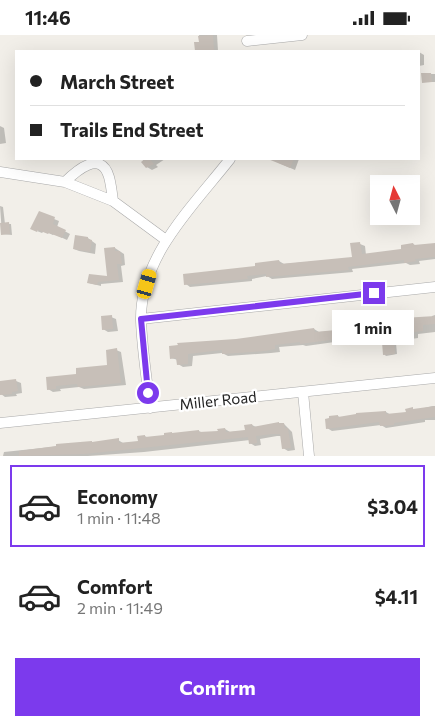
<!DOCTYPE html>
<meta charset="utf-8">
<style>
body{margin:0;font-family:Commissioner,sans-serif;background:#f2f2f2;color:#222;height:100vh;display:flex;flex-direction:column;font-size:19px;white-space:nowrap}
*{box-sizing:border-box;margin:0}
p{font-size:16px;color:#767676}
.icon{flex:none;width:28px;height:28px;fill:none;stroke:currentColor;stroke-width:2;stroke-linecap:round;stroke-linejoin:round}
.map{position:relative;height:421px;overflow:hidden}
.sheet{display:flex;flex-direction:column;background:#fff;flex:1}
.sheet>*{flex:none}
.hud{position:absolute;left:15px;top:15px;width:405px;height:110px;border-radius:0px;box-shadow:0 5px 20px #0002;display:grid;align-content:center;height:110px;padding:0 15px;background:#fff}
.needle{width:32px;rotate:354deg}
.fabs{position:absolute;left:370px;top:140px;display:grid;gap:10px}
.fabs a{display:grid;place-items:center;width:50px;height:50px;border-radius:0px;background:#fff;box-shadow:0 5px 20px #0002;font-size:25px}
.end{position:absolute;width:22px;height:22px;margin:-11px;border:6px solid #7c3aed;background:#fff;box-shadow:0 0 0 2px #fff}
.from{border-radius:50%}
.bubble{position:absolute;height:35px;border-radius:0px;background:#fff;box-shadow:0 5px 20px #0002;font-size:16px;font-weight:700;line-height:35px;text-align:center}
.car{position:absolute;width:15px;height:30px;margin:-15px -8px;border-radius:6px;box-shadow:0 0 4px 1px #0007;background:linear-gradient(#f5c518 24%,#345 0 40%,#f5c518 0 76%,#345 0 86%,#f5c518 0)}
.hud b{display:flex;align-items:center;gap:18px;height:48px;font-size:19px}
.hud b+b{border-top:1px solid #e0e0e0}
.hud i{width:12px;height:12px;background:#222}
ul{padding:9px 0 0;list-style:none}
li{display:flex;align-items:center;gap:15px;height:82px;margin:0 10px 8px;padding:0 5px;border:2px solid transparent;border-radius:0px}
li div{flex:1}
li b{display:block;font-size:19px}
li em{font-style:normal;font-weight:700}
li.current{border-color:#7c3aed}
li>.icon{width:45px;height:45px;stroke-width:1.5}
.action{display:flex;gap:10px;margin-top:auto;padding:10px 15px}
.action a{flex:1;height:58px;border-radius:0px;background:#7c3aed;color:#fff;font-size:20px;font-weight:700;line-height:58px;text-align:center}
.status{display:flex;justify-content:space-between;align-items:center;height:35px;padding:0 25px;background:#fff;direction:ltr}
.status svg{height:14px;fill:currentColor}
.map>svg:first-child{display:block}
.shadow{fill:#0003}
.building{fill:#c7bfb8}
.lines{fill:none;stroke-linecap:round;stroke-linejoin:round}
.minor-casing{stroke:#a9a9a9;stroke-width:11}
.minor{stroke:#fff;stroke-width:10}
.route{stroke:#7c3aed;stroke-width:6}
.labels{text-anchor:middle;stroke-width:4.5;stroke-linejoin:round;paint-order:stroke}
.street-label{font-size:15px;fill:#222;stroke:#fff}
</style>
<div class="status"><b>11:46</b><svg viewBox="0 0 49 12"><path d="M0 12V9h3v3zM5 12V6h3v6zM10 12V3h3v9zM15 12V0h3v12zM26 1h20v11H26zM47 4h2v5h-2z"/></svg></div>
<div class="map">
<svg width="435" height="421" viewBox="0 0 435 421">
<rect width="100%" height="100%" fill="#f2efe9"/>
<path class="shadow" d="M 199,0 L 217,0 L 218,16 L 196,16 L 195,9 L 200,8 Z
M 419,17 L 424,20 L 424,30 L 419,31 Z
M 423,39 L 435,39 L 435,47 L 423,47 Z
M 0,91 L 4,93 L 6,108 L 0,109 Z
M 142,124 L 165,124 L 156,130 L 158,132 L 152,135 L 147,132 Z
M 280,124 L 299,124 L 295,135 L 279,128 Z
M 0,171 L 3,172 L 5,189 L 11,189 L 12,200 L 2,199 Z
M 54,184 L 59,186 L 57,192 L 70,199 L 67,205 L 54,199 L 53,200 L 44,196 L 42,198 L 37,196 Z
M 88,203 L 96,209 L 95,219 L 79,216 L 74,214 Z
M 360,209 L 365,211 L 366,220 L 403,215 L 413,209 L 417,211 L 435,210 L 435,224 L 419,226 L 420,229 L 410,230 L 406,228 L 352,234 L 353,237 L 272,244 L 267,241 L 252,244 L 252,246 L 190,252 L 186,249 L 279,226 L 284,229 L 353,223 Z
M 115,213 L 124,219 L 125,230 L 121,231 L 123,247 L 101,249 L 101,251 L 89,248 L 108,243 Z
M 435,280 L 435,297 L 418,299 L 418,303 L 411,304 L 406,301 L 432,282 L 432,281 Z
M 111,282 L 116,284 L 118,296 L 108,297 L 103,294 Z
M 382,288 L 387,291 L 389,307 L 396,308 L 397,319 L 386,321 L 384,319 L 383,308 L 373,309 L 369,306 L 367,290 Z
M 350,291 L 355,294 L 356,304 L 306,311 L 303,310 L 279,312 L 280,317 L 271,318 L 228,321 L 222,318 L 193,321 L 192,331 L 183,332 L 178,329 L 178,325 L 171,323 L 236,305 L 314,294 L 319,297 L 337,296 Z
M 116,315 L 121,317 L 126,350 L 84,354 L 79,352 L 60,354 L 61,356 L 53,357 L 48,354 L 78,340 L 109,331 Z
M 16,346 L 21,348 L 22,358 L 16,359 L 17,361 L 5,362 L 1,359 L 0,347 Z
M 433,371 L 435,371 L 435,385 L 425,385 L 425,387 L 386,393 L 381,390 L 332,396 L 327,393 L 338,381 L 341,383 L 386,377 L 391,380 L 407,379 L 413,374 L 416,375 Z
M 284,389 L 292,397 L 295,415 L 288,416 L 283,413 L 281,401 L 277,401 L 260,404 L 261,410 L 255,411 L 250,408 L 250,405 L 144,417 L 88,421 L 3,421 L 4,417 L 118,405 L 123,408 L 139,407 L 145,401 L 148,403 L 199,396 L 203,398 L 219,397 L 225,394 L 230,397 L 246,396 L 252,390 L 256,392 Z"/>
<path class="building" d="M 213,0 L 214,16 L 195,16 L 194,7 L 199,7 L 198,1 Z
M 421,38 L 431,38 L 432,47 L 422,48 Z
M 145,124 L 150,124 L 154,129 L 146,133 L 141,127 Z
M 268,124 L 294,124 L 290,133 Z
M 39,176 L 55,182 L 53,189 L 66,195 L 62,203 L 49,198 L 48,199 L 38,195 L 37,197 L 30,194 Z
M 9,187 L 10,199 L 1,200 L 0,188 Z
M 75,200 L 88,202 L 88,204 L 92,205 L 90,217 L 73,214 Z
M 360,207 L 362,219 L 401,214 L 401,210 L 413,208 L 414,210 L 435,208 L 435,222 L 415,224 L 416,226 L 404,228 L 404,225 L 348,232 L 349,235 L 266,242 L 266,239 L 247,241 L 248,244 L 184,250 L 183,239 L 255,231 L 255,228 L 279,225 L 280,229 L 352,222 L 350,208 Z
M 115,212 L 115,216 L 120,216 L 122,229 L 117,229 L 119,245 L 98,247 L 97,250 L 87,248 L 89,239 L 107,241 L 104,213 Z
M 112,280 L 113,294 L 102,295 L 101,281 Z
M 435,281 L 435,289 L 423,290 L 423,296 L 414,297 L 414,301 L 405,302 L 403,283 Z
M 382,287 L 384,305 L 368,307 L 366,288 Z
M 350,290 L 352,302 L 300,309 L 300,307 L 275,310 L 275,314 L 265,316 L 222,319 L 222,315 L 188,319 L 188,329 L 177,330 L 176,323 L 170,324 L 169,311 L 178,310 L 177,308 L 236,304 L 314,293 L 315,297 L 336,295 L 335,291 Z
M 394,306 L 395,319 L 383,320 L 382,307 Z
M 117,313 L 121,348 L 78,352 L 77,349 L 56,351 L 56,354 L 47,355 L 46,342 L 76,339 L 76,333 L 107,330 L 106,315 Z
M 16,344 L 18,356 L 12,357 L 12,359 L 0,360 L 0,346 Z
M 435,371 L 435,382 L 394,388 L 394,390 L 380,391 L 379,387 L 326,394 L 325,384 L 329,383 L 329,381 L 338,380 L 338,382 L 356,379 L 356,378 L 386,376 L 386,379 L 406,377 L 405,374 L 413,372 L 413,374 Z
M 279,387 L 279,388 L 284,388 L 285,393 L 288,393 L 291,413 L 282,414 L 280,399 L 272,399 L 256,401 L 257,408 L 249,409 L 248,402 L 84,419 L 19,421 L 19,416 L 56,411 L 56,409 L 92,406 L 92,407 L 119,403 L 119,408 L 138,406 L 137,401 L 145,400 L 145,402 L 164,400 L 164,398 L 172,397 L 172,398 L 199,395 L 199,397 L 218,396 L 217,394 L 225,393 L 226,397 L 245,395 L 244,390 L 252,389 L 253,392 Z"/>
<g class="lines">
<g class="minor-casing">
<path id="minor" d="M 247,6 L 302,0
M 0,137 L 65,147 L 113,166 L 166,205
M 65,147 C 76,136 101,114 109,142 C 111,149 112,158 113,166
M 141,284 L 435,252
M 303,357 L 309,421
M 150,373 C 147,344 142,314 141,285 C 140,221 194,170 230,124
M 0,388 L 435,343"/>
</g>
<use href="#minor" class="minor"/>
</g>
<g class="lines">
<path class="route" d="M 148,358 L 141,284 L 374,258"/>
</g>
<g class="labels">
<g class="street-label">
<text transform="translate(218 366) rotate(-6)" y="5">Miller Road</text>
</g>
</g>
</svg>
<div class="fabs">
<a><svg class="needle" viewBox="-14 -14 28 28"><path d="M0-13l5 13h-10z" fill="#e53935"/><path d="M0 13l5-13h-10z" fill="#767676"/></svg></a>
</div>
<i class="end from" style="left:148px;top:358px"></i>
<i class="end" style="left:374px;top:258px"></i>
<div class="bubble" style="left:332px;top:275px;width:82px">1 min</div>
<i class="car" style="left:147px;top:249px;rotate:16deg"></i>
<div class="hud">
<b><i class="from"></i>March Street</b>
<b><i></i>Trails End Street</b>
</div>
</div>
<section class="sheet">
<ul>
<li class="current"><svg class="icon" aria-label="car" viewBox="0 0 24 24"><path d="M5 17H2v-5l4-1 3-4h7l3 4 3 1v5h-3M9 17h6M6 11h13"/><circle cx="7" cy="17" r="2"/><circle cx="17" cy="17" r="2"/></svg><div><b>Economy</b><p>1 min · 11:48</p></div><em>$3.04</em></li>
<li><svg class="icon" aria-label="car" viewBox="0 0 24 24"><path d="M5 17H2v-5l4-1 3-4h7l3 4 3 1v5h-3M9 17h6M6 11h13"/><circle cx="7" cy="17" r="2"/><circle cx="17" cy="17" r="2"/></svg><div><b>Comfort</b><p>2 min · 11:49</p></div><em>$4.11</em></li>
</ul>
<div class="action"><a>Confirm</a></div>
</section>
